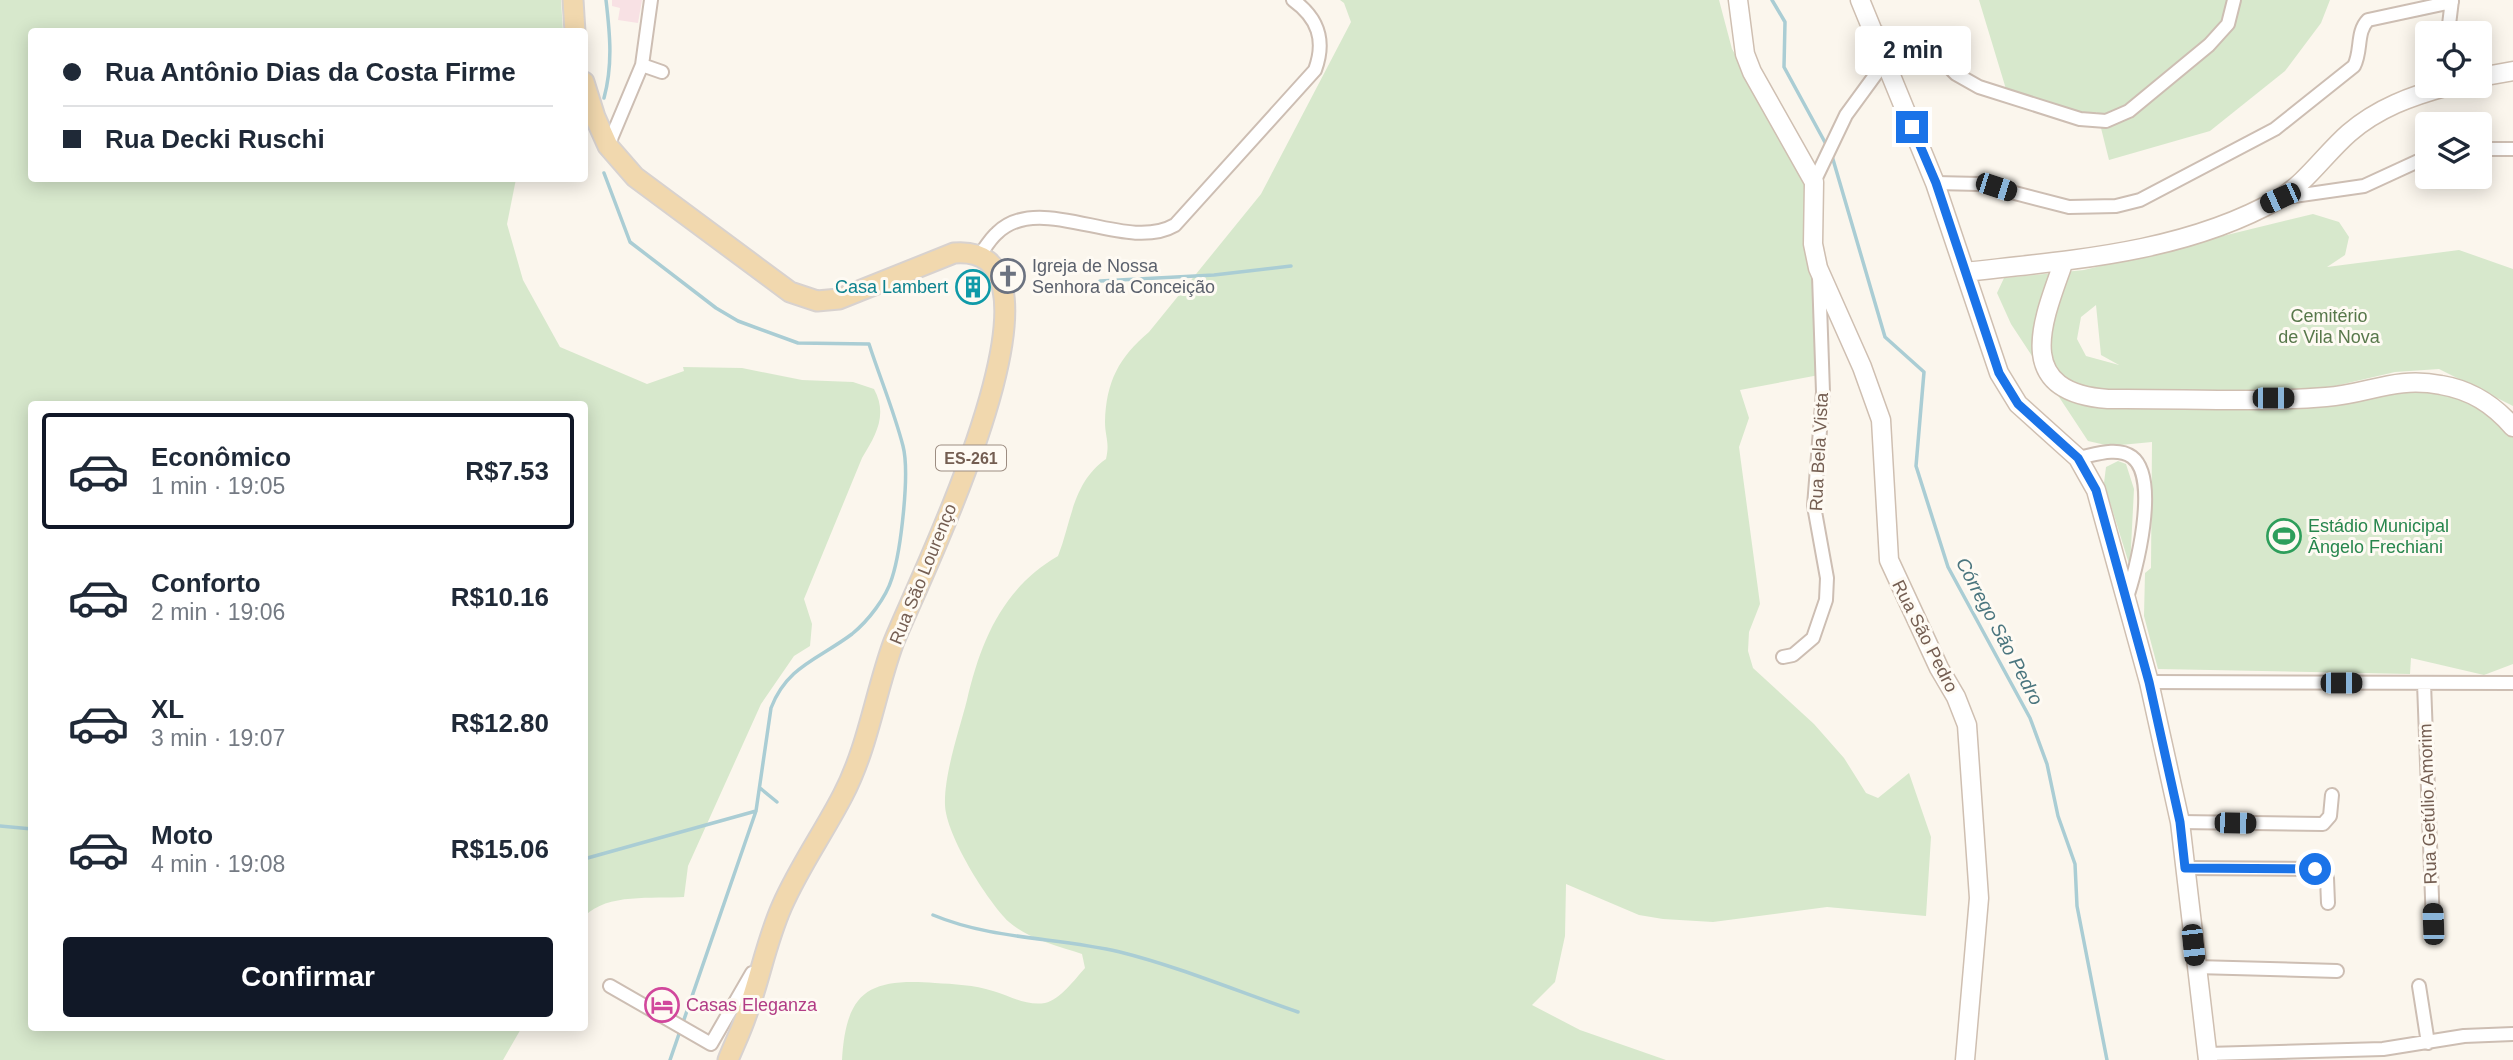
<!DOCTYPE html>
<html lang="pt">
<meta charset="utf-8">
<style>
body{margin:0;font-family:Arial,sans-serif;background:#f6f6f7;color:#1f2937;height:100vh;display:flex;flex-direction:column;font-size:26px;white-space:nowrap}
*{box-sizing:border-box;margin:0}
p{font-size:23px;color:#747a83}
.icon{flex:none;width:38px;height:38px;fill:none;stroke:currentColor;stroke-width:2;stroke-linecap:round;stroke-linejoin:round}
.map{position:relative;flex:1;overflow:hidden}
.details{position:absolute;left:28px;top:401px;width:560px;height:630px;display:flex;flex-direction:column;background:#fff;border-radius:7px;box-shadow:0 4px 18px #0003}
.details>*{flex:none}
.guide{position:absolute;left:28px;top:28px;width:560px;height:154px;border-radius:7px;box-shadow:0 4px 18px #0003;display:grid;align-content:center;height:154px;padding:0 35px;background:#fff}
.buttons{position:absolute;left:2415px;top:21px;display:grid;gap:14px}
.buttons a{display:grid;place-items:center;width:77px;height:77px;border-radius:7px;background:#fff;box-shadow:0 4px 18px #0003;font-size:35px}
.end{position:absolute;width:32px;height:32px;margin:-16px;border:9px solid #1a73e8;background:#fff;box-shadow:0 0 0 4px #fff}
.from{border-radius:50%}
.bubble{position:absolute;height:49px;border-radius:7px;background:#fff;box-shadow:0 4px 18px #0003;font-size:23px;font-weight:700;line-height:49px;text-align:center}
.car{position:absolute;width:21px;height:42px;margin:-21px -10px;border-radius:9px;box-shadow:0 0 5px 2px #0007;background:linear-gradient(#222 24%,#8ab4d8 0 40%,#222 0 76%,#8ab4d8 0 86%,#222 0)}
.guide b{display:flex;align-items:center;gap:24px;height:66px;font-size:26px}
.guide b+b{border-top:2px solid #e0e1e3}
.guide i{width:18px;height:18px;background:#1f2937}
ul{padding:12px 0 0;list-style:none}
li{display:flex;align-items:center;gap:21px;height:116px;margin:0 14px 10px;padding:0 21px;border:4px solid transparent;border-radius:7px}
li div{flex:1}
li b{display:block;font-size:26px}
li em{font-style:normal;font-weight:700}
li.active{border-color:#111827}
li>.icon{width:63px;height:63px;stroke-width:1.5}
.cta{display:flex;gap:14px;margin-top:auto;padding:14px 35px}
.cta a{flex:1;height:80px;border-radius:7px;background:#111827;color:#fff;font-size:28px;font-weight:700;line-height:80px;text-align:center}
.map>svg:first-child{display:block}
.medical{fill:#f8e1e4}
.green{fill:#d7e8cc;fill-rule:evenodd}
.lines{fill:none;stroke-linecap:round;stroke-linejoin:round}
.stream{stroke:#aacdd4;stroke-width:3.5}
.street-casing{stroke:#cdbeb3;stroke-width:16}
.secondary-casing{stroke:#cfbfb1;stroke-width:21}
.primary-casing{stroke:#d8d2cf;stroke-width:23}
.street{stroke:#fff;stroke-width:12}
.secondary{stroke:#fff;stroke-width:18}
.primary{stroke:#f1d8ae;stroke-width:19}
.route{stroke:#1a73e8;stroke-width:9}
.labels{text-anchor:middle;stroke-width:6;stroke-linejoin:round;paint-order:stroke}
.shield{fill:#fefaf3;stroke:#9d8d82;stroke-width:2}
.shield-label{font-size:16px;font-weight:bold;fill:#745e52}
.worship-label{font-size:18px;fill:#5b616d;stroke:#fefaf3;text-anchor:start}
.culture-label{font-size:18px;fill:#0d838f;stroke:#fefaf3;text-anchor:end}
.park-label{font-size:18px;fill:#58784b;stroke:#fefaf3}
.street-label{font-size:18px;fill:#745e52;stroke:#fefaf3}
.leisure-label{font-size:18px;fill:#27864d;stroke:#fefaf3;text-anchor:start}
.hotel-label{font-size:18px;fill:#b23c85;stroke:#fefaf3;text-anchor:start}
.water-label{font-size:19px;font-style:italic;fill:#4a757e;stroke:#fefaf3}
</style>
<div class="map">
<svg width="2513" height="1060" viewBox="0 0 2513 1060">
<rect width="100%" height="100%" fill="#fbf6ed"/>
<path class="medical" d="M 612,0 L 642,0 L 638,23 L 618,20 L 620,8 L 612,6 Z"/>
<path class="green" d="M 0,0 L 561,0 L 563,31 L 32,32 L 32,178 L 516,179 L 507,224 L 523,280 L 560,347 L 647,384 L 684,371 L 683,367 L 742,368 L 802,380 L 853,382 L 874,389 C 888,415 876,435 862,458 L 804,599 L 812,624 L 810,646 L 794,656 L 761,704 L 688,866 L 684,897 C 653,899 607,893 585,916 L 584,404 L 32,404 L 32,1027 L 522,1027 L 503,1060 L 0,1060 Z
M 1340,0 L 1719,0 L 1732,49 L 1814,186 L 1813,277 L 1819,375 L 1740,390 L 1749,418 L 1739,447 L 1760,604 L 1749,632 L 1748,651 L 1753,668 L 1814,724 L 1844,758 L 1866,793 L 1878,798 L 1909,773 L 1931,837 L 1926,916 L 1827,907 L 1713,922 L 1663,919 L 1639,915 L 1566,884 L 1565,936 L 1555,982 L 1532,1005 L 1580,1030 L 1666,1060 L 842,1060 C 846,991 869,978 935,983 C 954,984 974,985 993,991 C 1010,996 1026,1006 1045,1003 C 1060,1000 1075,979 1085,968 L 1082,954 C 1058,946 1028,939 1009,922 C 987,901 946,835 945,805 C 944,774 959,731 967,700 C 981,640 1003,588 1058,556 C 1072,521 1072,483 1106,459 C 1110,442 1105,437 1105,422 C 1106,382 1119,357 1149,332 L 1261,194 L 1351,22 L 1344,3 Z
M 1979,0 L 2330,0 L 2321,23 L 2285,71 L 2210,131 L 2109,160 L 2097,112 L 2079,122 L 2009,99 Z
M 2313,214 L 2339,222 L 2349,237 L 2345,255 L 2327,267 L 2459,250 L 2513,269 L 2513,406 L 2439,369 L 2395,372 L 2335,386 L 2343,392 L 2434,388 L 2482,408 L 2513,433 L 2513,664 L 2484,675 L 2411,658 L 2410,674 L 2158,669 L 2144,616 L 2145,573 L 2151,568 L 2152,442 L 2110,446 L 2088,441 L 2011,324 L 1997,293 L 2004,278 L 2084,270 ZM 2096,305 L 2101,355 L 2119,365 L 2086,356 L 2077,339 L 2081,317 Z
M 2118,461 L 2126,464 L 2134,489 L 2130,567 L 2104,483 L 2106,467 Z"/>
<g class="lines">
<path class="stream" d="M 1772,0 L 1785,22 L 1784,67 L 1827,146
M 604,98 C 613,65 610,34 606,0
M 1832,156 L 1885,337 L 1924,372 L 1916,466 L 1948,567 L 2030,718 L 2047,764 L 2058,816 L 2075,864 L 2077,906 L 2107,1060
M 604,173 L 630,242 L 716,308 L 738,321 L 798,343 L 869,344 C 880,378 894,411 903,446 C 910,473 901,550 892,578 C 886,598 868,621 852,634 C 819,659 787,666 771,708 L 756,811 L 670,1060
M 1100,281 L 1214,275 L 1291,266
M 760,788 L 777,802
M 0,826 L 32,829
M 584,859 L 756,811
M 933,915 C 993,940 1057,937 1120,952 C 1180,967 1239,992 1298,1012"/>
<g class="street-casing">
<path id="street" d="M 1873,32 L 1924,42 L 1956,74 L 1979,87 L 2080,119 L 2106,121 L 2129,111 L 2209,45 L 2228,24 L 2234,0
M 2448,33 L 2452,0
M 642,65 L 662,72
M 608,146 L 642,65 L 651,0
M 2480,149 L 2513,149
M 1814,182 L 1846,115 L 1884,63
M 1935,183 L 1980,184 L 2069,207 L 2116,206 L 2140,200 L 2275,129 L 2354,66 C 2362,51 2356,32 2368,20 L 2452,2
M 2281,198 L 2364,186 L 2427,157
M 980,255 C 985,248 990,239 997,233 C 1041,190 1125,254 1175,225 L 1315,70 C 1326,40 1318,18 1293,0
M 2078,458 C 2094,455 2117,446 2132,457 C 2160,478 2136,572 2126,600
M 1783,657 L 1793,655 L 1813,638 L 1826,600 L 1827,578 L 1814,506 L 1823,392 L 1819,276
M 2149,682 L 2513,683
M 2424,683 L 2433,924
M 2180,822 L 2323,824 L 2330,816 L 2332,795
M 2185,868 L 2315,869 L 2327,878 L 2328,903
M 2196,967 L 2337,971
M 610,986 L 711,1044 L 752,973
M 2419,986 L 2428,1043
M 2207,1054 L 2383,1049 L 2464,1036 L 2513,1034"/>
</g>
<g class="secondary-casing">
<path id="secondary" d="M 1738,0 L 1745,54 L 1752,72 L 1814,182 L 1813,244 L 1818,268 L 1862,367 L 1881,420 L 1889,560 L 1939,668 L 1956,697 L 1967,725 L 1979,898 L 1965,1060
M 1860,0 L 1935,183 L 1999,373 L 2018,404 L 2078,458 L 2096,490 L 2149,682 L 2180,822 L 2208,1060
M 2480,77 L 2513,71
M 2064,261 C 2042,322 2012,392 2108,399 C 2179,398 2255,403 2326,397 C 2369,394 2395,376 2441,385 C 2471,390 2493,404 2513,427
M 1965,272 C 2071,260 2184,253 2279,199 C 2306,183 2325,154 2349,133 C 2378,108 2411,96 2448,86"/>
</g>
<g class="primary-casing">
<path id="primary" d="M 573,0 L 575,32
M 584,82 L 595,117 L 608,146 L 635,177 L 790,292 L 817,301 L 839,299 L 954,253 C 1090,241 912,593 893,644 C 875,694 868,747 843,795 C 824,832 799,867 782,906 C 766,942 760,979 746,1016 C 741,1031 734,1045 728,1060"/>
</g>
<use href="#street" class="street"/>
<use href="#secondary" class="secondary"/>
<use href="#primary" class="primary"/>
</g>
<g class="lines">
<path class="route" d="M 1912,127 L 1936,183 L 1999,373 L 2018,404 L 2078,458 L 2096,490 L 2149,682 L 2180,822 L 2185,868 L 2315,869"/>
</g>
<defs>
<g id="church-ring" transform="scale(1.75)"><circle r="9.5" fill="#fefaf3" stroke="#6b7280" stroke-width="1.5"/><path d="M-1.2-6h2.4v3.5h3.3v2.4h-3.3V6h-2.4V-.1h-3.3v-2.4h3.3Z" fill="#6b7280"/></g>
<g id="building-ring" transform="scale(1.75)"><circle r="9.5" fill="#fefaf3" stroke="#0f9aa8" stroke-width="1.5"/><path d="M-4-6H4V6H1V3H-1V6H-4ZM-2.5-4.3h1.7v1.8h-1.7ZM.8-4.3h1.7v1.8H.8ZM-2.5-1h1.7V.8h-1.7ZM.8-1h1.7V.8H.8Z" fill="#0f9aa8"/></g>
<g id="stadium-ring" transform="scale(1.75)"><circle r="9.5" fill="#fefaf3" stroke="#2e9e5b" stroke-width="1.5"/><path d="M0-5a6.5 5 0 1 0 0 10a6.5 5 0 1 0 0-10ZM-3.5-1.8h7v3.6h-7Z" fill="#2e9e5b"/></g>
<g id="hotel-ring" transform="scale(1.75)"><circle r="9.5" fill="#fefaf3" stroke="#d1479c" stroke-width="1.5"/><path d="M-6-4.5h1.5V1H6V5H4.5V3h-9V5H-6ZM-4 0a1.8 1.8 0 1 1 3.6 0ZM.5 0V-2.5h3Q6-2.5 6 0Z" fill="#d1479c"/></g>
</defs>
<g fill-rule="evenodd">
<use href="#church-ring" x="1008" y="276"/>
<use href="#building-ring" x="973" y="287"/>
<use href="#stadium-ring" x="2284" y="536"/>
<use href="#hotel-ring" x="662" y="1005"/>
</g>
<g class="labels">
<rect class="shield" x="936" y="445.5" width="70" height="25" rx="5"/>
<g class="shield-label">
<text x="971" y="464">ES-261</text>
</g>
<g class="worship-label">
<text x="1032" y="272">Igreja de Nossa<tspan x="1032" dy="21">Senhora da Conceição</tspan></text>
</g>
<g class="culture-label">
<text x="948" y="293">Casa Lambert</text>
</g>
<g class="park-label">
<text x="2329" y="322">Cemitério<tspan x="2329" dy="21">de Vila Nova</tspan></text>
</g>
<g class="street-label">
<text transform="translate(1819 452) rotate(-87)" y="6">Rua Bela Vista</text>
<text transform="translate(923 574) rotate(-68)" y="6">Rua São Lourenço</text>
<text transform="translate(1925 636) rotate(63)" y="6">Rua São Pedro</text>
<text transform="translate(2428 804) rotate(-92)" y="6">Rua Getúlio Amorim</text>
</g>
<g class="leisure-label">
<text x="2308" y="532">Estádio Municipal<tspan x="2308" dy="21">Ângelo Frechiani</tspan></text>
</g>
<g class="hotel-label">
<text x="686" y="1011">Casas Eleganza</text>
</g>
<g class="water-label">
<text transform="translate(2000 631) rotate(62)" y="7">Córrego São Pedro</text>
</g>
</g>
</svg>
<div class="buttons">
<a><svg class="icon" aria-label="locate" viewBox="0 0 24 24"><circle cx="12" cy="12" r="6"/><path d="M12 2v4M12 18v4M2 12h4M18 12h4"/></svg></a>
<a><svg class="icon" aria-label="layers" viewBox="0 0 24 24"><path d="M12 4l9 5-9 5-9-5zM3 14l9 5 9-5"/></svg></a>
</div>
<i class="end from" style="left:2315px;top:869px"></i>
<i class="end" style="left:1912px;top:127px"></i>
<div class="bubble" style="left:1855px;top:26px;width:116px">2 min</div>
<i class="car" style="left:1996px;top:187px;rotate:108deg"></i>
<i class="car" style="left:2280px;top:198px;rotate:246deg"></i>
<i class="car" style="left:2273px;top:398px;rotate:90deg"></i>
<i class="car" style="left:2341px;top:683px;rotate:90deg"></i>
<i class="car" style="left:2235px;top:823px;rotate:91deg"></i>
<i class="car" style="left:2433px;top:924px;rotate:358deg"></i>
<i class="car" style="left:2193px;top:945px;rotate:174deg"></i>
<div class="guide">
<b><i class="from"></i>Rua Antônio Dias da Costa Firme</b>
<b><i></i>Rua Decki Ruschi</b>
</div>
<section class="details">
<ul>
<li class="active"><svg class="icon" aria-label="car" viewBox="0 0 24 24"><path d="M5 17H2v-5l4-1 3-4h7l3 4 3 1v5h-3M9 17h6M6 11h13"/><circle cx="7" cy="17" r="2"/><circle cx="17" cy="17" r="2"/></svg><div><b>Econômico</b><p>1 min · 19:05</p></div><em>R$7.53</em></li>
<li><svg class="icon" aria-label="car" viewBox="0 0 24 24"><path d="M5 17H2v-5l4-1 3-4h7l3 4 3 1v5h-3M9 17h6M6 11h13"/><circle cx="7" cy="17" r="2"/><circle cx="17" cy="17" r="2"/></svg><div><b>Conforto</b><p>2 min · 19:06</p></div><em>R$10.16</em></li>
<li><svg class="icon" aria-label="car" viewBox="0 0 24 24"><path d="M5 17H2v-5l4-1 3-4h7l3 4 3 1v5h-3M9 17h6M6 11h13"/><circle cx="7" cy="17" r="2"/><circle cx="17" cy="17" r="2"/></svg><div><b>XL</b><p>3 min · 19:07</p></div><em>R$12.80</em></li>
<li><svg class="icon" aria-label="car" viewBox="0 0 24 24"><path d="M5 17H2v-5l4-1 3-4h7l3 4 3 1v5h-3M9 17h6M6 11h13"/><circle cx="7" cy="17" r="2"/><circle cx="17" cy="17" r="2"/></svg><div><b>Moto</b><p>4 min · 19:08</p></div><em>R$15.06</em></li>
</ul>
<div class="cta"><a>Confirmar</a></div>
</section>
</div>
